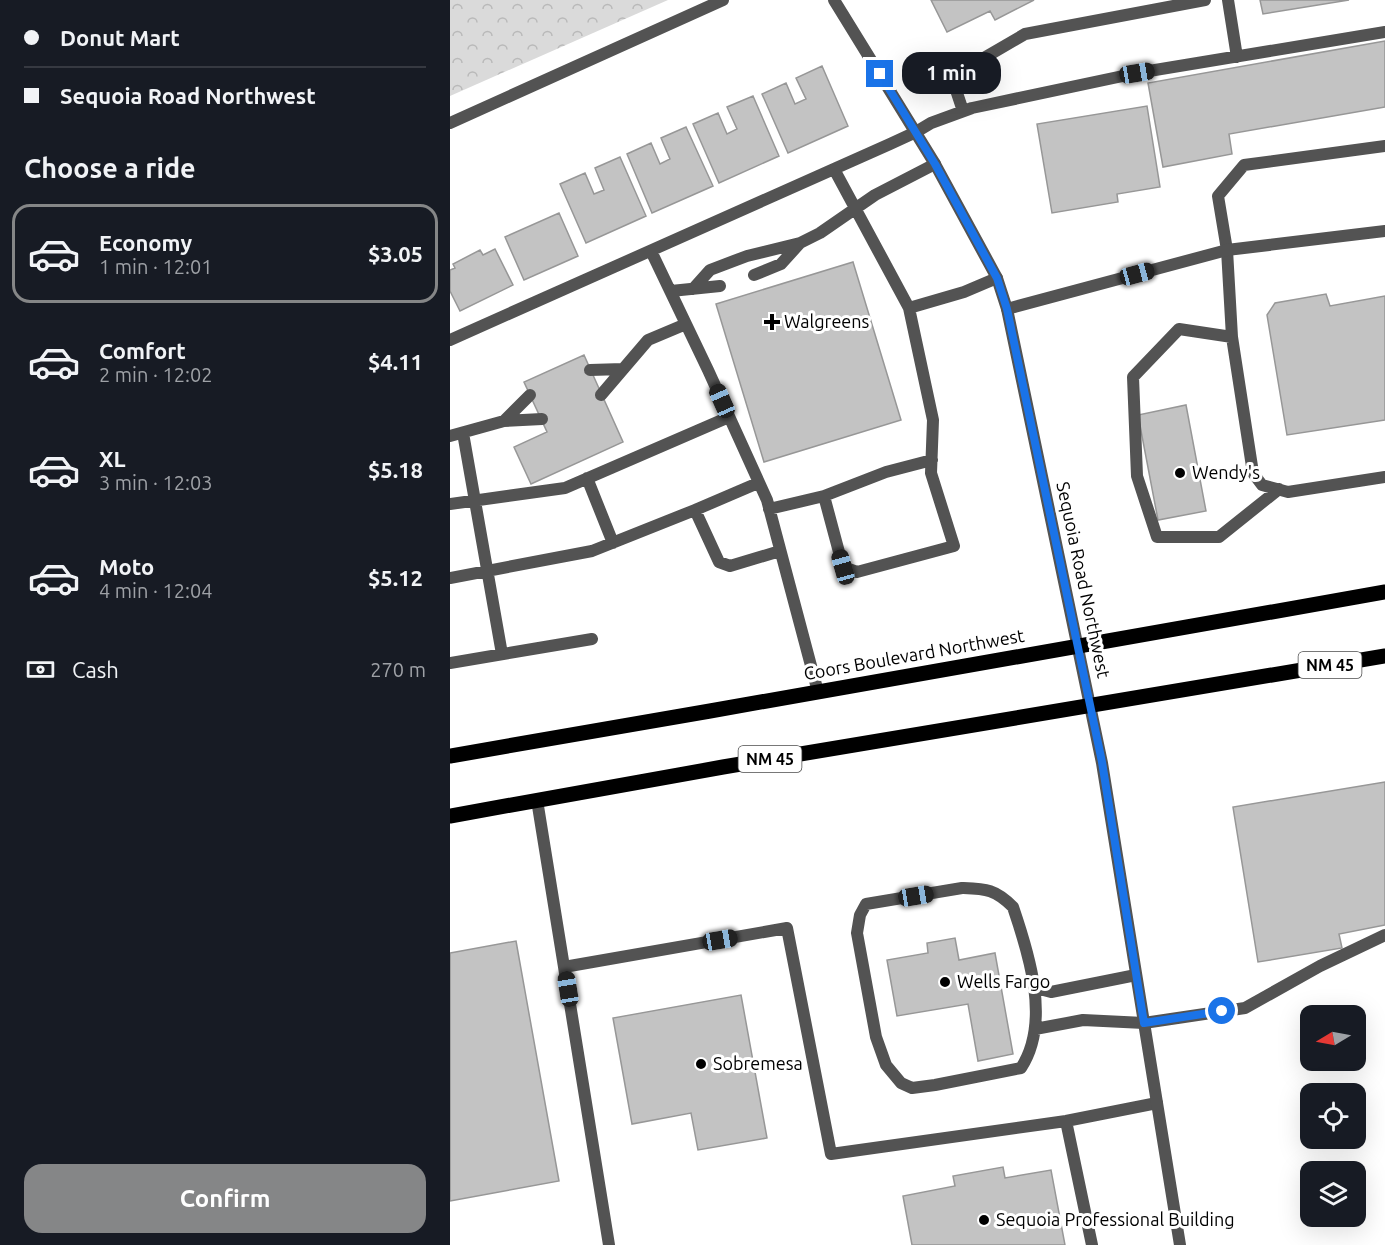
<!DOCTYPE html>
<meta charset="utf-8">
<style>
body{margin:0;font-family:Ubuntu,sans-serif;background:#20242c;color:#f1f3f6;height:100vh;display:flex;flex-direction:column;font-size:22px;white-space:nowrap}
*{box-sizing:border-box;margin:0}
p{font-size:20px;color:#9ea1a6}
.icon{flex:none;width:33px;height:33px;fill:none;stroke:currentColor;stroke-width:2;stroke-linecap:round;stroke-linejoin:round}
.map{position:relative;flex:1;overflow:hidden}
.side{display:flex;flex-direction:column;background:#171b24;width:450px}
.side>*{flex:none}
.hud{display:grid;align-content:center;height:132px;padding:0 24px;background:#171b24}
.needle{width:39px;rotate:260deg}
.buttons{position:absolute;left:850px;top:1005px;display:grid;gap:12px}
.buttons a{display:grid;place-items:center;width:66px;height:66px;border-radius:12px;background:#171b24;box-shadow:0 6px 24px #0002;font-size:30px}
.end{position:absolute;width:27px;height:27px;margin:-14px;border:8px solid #1a73e8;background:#fff;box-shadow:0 0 0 3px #fff}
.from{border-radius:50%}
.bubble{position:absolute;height:42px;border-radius:18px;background:#171b24;box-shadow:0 6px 24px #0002;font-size:20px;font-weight:600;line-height:42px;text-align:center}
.car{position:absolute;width:18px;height:36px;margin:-18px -9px;border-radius:8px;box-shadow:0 0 4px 2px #0007;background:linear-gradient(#222 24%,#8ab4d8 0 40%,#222 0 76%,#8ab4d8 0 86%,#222 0)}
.hud b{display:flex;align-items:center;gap:21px;height:57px;font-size:22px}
.hud b+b{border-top:2px solid #363941}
.hud i{width:15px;height:15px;background:#f1f3f6}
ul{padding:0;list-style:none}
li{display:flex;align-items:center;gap:18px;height:99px;margin:0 12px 9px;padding:0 12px;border:3px solid transparent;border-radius:18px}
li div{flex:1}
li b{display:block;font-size:22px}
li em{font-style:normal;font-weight:600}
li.selected{border-color:#858687}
li>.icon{width:54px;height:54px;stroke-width:1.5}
h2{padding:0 24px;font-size:27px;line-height:72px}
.pay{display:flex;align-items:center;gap:15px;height:66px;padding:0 24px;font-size:22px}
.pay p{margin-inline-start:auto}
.primary-button{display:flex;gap:12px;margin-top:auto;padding:12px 24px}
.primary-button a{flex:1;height:69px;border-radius:18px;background:#858687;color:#fff;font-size:24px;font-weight:600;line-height:69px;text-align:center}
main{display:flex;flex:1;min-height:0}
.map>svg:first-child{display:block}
.park{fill:url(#park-crowns)}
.building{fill:#c3c3c3;stroke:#979797;stroke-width:1.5}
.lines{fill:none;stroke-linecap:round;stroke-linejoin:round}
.service{stroke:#535353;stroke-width:12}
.minor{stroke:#535353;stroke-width:12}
.tertiary{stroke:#535353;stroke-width:12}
.primary{stroke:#000;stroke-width:15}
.route{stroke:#1a73e8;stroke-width:8}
.poi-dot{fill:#000;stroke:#fff;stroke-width:2}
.labels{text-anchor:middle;stroke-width:6;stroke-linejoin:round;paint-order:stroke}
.shield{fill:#fff;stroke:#4c4c4c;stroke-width:1.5}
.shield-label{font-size:16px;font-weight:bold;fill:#000}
.poi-label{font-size:18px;fill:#000;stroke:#fff;text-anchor:start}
.street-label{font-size:18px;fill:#000;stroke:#fff}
</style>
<main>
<section class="side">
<div class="hud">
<b><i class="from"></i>Donut Mart</b>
<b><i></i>Sequoia Road Northwest</b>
</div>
<h2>Choose a ride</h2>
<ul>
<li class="selected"><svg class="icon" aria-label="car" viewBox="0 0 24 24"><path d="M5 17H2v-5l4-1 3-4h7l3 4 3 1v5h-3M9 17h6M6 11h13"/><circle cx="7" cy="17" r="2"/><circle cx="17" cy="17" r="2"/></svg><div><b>Economy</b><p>1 min · 12:01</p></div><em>$3.05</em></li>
<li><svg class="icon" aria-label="car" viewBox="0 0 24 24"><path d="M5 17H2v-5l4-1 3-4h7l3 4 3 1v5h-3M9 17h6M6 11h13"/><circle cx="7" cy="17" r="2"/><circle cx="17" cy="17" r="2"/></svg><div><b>Comfort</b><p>2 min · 12:02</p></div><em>$4.11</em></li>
<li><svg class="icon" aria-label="car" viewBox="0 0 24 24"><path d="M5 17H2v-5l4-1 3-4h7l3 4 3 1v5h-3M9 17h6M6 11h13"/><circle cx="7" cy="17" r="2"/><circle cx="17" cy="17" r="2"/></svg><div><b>XL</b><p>3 min · 12:03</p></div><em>$5.18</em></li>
<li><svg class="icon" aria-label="car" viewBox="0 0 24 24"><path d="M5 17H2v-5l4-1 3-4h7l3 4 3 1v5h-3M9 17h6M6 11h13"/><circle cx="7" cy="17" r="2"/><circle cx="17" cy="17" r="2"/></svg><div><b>Moto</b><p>4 min · 12:04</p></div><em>$5.12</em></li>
</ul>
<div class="pay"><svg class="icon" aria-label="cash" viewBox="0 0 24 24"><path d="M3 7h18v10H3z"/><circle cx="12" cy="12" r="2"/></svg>Cash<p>270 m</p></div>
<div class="primary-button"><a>Confirm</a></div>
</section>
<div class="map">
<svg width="935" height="1245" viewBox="0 0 935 1245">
<defs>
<pattern id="park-crowns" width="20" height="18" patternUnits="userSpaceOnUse" patternTransform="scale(1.5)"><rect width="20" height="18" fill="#dadada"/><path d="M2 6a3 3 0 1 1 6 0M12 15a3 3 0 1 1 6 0" fill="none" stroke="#b9b9b9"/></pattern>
</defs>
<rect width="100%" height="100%" fill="#fff"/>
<path class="park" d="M 0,0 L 218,0 L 0,96 Z"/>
<path class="building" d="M 481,0 L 584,0 L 545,20 L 540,11 L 497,32 Z
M 810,0 L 899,0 L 813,14 Z
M 935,41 L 935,107 L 779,134 L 782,154 L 713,167 L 698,83 Z
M 372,66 L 398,126 L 338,153 L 312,94 L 336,83 L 345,104 L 356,99 L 346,78 Z
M 303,96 L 329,156 L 269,183 L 243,124 L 268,113 L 277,134 L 287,129 L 277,107 Z
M 697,106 L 710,187 L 667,194 L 668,202 L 602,213 L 587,124 Z
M 236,127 L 263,186 L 202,213 L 177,154 L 201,143 L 210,164 L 220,159 L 211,138 Z
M 170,157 L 196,216 L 136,243 L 110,184 L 135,173 L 144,194 L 154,190 L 145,168 Z
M 109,213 L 128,256 L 74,280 L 55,237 Z
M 45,249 L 63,285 L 10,311 L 0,291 L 0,270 L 5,268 L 3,264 L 30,250 L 33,255 Z
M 403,262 L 451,420 L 314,462 L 266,304 Z
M 876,294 L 880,306 L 935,296 L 935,420 L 837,435 L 817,315 L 825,303 Z
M 134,355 L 173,442 L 81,484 L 64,447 L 97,432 L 74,382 Z
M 736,405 L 756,511 L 708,520 L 688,415 Z
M 935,782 L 935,925 L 889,934 L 892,948 L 808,962 L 783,807 Z
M 505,938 L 509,960 L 545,953 L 563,1054 L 528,1061 L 518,1004 L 447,1016 L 437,960 L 478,953 L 477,943 Z
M 66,941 L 109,1181 L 0,1201 L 0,953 Z
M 291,995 L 317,1138 L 248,1150 L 241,1113 L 182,1124 L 163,1018 Z
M 553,1167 L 555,1178 L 601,1170 L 615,1245 L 462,1245 L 453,1196 L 505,1186 L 503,1176 Z"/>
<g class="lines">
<path class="service" d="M 778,0 L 787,57
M 513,111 L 505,87 L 506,79 L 515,69 L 575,34 L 755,0
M 935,146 L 794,165 L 768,196 L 777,250 L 782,337 L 803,473 L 812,485 L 838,492 L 935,477
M 384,169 L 459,308
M 201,251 L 258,370 L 317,500 L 368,692
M 304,275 L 331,264 L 350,243 L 370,233 L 425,195 L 485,164
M 243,289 L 260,270 L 297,256 L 350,243
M 221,291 L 270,286
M 782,337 L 729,329 L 683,377 L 687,476 L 707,537 L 769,537 L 829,489
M 0,340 L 440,144 L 466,132 L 481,123 L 522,108 L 687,73 L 935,32
M 140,370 L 173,369
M 151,395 L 198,340 L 236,324
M 54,421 L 80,395
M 13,433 L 52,654
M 0,436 L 54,421 L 92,419
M 137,478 L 163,543
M 374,496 L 393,567 L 407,572 L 504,546 L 481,473 L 483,420 L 459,308 L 514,292 L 547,278
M 0,504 L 115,488 L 279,417
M 319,509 L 374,496 L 436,472 L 482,460
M 245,510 L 308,483
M 0,578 L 142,551 L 245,510 L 269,562 L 280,566 L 330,551
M 0,663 L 142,639
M 87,800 L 159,1245
M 512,888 C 536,889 545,889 563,907 C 579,954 601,1022 571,1068 L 485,1085 L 462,1088 L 451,1083 L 436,1065 L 426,1037 L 407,933 L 410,915 L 416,904 Z
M 114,967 L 337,928 L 381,1154 L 616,1121 L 707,1103
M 586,988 L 601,992 L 686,975
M 585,1029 L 633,1020 L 694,1023 L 795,1008 L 870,966 L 935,935
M 616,1121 L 642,1245"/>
<path class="minor" d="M 557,309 L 777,250 L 935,231"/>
<path class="tertiary" d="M 384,0 L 485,164 L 547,278 L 557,309 L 652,763 L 730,1245
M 0,123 L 273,0"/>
<path class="primary" d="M 0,756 L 260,711 L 935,592
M 0,816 L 273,767 L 935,656"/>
</g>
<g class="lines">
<path class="route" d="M 430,74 L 485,164 L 547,278 L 557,309 L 652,762 L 694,1023 L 772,1011"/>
</g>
<g class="poi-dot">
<path d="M319 313h6v6h6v6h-6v6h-6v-6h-6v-6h6z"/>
<circle cx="730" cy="473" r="6"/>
<circle cx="495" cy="982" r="6"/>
<circle cx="251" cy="1064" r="6"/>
<circle cx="534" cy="1220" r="6"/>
</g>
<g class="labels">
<g class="shield">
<rect x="848.5" y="652" width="63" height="26" rx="4.5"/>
<rect x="288.5" y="746" width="63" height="26" rx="4.5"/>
</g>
<g class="shield-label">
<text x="880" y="671">NM 45</text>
<text x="320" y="765">NM 45</text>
</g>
<g class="poi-label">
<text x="334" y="328">Walgreens</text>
<text x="742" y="479">Wendy's</text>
<text x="507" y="988">Wells Fargo</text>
<text x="263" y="1070">Sobremesa</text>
<text x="546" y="1226">Sequoia Professional Building</text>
</g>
<g class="street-label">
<text transform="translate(633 580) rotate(78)" y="6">Sequoia Road Northwest</text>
<text transform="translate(464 655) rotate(-10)" y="6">Coors Boulevard Northwest</text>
</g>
</g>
</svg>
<div class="buttons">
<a><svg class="needle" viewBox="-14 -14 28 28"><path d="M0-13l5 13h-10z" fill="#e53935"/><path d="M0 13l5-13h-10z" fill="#9ea1a6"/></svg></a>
<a><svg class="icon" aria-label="locate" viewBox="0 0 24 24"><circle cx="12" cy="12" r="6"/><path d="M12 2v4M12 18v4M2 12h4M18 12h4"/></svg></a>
<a><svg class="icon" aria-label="layers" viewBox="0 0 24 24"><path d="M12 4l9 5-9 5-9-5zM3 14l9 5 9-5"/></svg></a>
</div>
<i class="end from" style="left:772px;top:1011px"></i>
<i class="end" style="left:430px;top:74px"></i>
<div class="bubble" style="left:452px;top:52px;width:99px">1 min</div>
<i class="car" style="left:687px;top:73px;rotate:81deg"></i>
<i class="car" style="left:687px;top:274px;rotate:75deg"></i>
<i class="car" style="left:272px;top:401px;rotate:336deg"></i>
<i class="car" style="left:393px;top:567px;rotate:344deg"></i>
<i class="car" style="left:466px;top:896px;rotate:81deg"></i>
<i class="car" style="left:270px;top:940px;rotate:80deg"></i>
<i class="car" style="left:118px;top:989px;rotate:351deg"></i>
</div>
</main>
